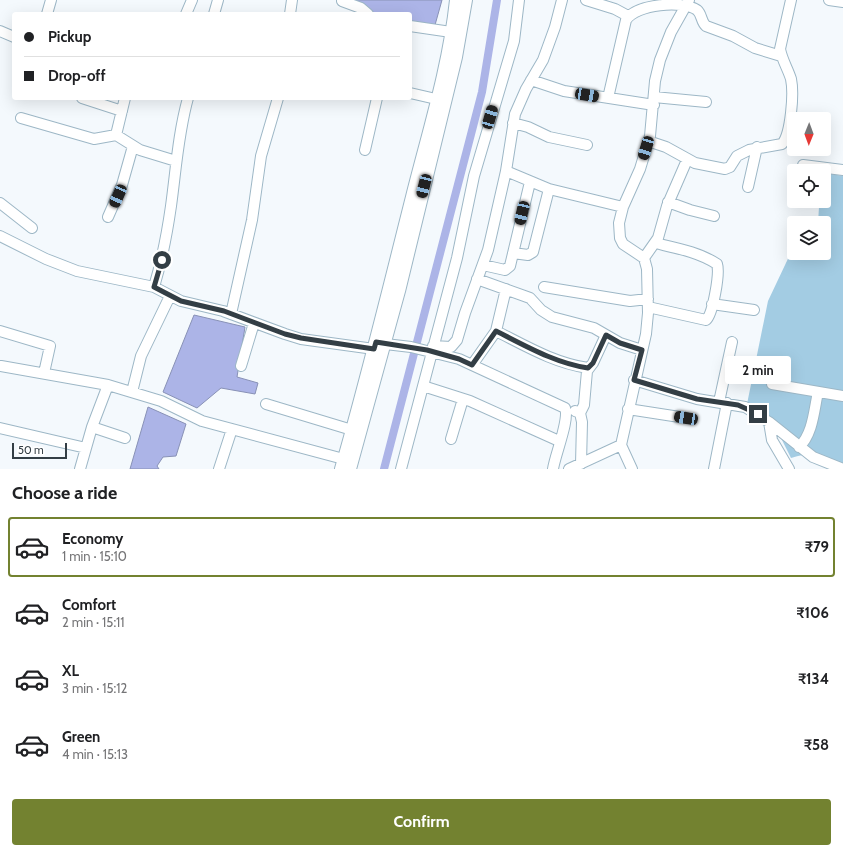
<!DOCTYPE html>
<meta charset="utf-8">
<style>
body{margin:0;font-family:Cabin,sans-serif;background:#f2f2f2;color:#202124;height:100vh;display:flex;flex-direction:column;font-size:15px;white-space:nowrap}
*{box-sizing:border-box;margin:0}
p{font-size:13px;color:#757577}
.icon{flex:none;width:22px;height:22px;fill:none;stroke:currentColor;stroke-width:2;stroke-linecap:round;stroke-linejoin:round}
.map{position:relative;height:469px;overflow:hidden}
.side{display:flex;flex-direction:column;background:#fff;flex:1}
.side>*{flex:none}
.banner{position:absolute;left:12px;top:12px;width:400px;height:88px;border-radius:4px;box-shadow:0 4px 16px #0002;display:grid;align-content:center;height:88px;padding:0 12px;background:#fff}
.needle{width:26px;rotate:181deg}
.controls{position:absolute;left:787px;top:112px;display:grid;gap:8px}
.controls a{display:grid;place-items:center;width:44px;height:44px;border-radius:4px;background:#fff;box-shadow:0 4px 16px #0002;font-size:20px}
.scale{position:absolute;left:12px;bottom:10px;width:55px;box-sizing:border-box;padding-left:4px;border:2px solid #333e45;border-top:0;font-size:11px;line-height:14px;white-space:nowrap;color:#333e45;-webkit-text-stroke:3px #fff;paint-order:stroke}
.end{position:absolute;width:18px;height:18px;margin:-9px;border:5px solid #333e45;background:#fff;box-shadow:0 0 0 2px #fff}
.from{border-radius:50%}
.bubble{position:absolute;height:28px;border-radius:4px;background:#fff;box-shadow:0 4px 16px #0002;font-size:13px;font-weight:800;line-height:28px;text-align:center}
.car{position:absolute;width:12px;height:24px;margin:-12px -6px;border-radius:5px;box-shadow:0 0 3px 1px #0007;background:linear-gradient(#222 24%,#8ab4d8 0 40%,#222 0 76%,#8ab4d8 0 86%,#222 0)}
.banner b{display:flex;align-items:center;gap:14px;height:38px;font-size:15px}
.banner b+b{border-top:1px solid #e0e0e0}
.banner i{width:10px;height:10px;background:#202124}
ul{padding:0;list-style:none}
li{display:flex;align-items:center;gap:12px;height:60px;margin:0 8px 6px;padding:0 4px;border:2px solid transparent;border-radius:4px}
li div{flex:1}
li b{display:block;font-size:15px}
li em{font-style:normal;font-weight:800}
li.current{border-color:#738230}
li>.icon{width:36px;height:36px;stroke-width:1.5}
h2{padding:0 12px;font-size:18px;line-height:48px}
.button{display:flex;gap:8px;margin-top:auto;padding:8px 12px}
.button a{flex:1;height:46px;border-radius:4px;background:#738230;color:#fff;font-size:16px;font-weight:800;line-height:46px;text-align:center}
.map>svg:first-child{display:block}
.green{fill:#a3cce3}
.water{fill:#acb4e7;stroke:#8891b6}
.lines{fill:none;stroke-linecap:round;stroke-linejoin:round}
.canal{stroke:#acb4e7;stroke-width:8}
.minor-casing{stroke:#9db7c6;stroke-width:12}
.major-casing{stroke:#9db7c6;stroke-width:14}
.minor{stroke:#fff;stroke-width:10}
.major{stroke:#fff;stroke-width:12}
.route{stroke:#333e45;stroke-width:5}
</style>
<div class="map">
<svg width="843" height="469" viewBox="0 0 843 469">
<rect width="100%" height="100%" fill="#f4f9fd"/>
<path class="green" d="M 824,173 L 843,176 L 843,467 C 825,453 814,451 791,458 L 771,418 L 747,404 L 768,301 L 794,246 L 794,253 L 824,253 L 824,223 L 818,223 L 819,207 L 794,204 L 794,201 L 824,201 Z"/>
<path class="water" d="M 350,0 L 442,0 L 435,25 L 410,21 L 410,14 L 375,14 Z
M 194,315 L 245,327 L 237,377 L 258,383 L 255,394 L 221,388 L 197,408 L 163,392 Z
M 148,407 L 186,424 L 176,456 L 163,457 L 157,466 L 159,469 L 130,469 Z"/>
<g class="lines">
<path class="canal" d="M 384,469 L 482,92 L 497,0"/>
<g class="minor-casing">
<path id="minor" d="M 586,0 L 615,9 L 628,16
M 829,0 L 843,2
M 342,1 L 361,8 L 368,14
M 47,14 L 51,0
M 186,14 L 192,0
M 214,14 L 218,0
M 290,14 L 292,0
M 410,26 L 451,32
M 0,31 L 14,37
M 531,80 L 564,91 L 654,105
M 410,93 L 436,99
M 654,97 L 706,102
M 82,98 L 122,111
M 125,98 L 116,135 L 140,150 L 176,161
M 608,98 L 626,20 C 636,4 683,0 697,10 C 702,14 701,22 706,26 L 733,36 L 755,48 L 781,56
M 21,118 L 94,139 L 116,135
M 513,123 L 528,127 L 549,137 L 587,145
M 648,141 L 666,147 L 695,163 L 725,169 L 730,167 L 737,156 L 749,150 L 782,144 C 791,134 794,93 791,79 C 788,69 782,60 780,49 L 791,0
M 365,150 L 377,98
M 803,165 L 843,170
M 506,171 L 515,114 L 526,89 L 543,60 L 555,27 L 562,0
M 748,187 L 757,147
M 668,202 L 690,210 L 714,216
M 0,203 L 32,228
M 108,217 L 122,185 L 133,146
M 0,236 L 46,259 L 77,271 L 154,287 L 181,301 L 223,311 L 285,334 L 301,339 L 374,349
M 513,253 L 528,255 L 533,252 L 549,189
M 644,258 L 658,238 L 667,206 L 687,160
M 483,265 L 505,270 L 510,266 L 530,182
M 477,279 L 530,298 L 541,310 L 552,317 L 594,328 L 620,343 L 642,350
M 154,287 C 162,260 167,234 171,206 C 176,170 178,134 188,98
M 544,287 L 630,301 L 648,299
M 712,304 L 754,310
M 648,307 L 706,320 C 713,314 720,273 717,264 C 699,252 676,248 655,243
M 231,314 L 252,220 L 261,156 L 278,98
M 0,331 L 50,346 L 44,373
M 496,331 C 526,346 554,363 588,368
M 377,343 L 411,347 L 459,359 L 565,408 C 570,419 555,455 553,469
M 433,346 L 451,347 L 457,340 L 465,313 L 488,250 L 506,171 L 549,189 L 623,207
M 472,365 L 496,331 L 506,289
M 1,366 L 108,385 L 161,401 L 202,421 L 351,461
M 241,366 L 254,323
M 634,380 L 697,399 L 745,407 L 769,422 L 813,457 L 843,469
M 772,384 L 843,396
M 423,386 L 470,401 L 559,441
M 132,392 L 141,356 L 170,296
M 719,402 L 732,342
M 266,404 L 352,430
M 628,409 L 686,418
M 575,411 L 580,413 L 582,422 L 581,464
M 580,413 L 584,405 L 587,371 L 593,363 L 606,335
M 769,422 L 772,440 L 789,469
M 92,427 L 125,438
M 0,428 L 86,448
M 451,439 L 463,399
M 799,447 C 813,434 814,410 818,392
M 80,469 L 92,427 L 108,385
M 219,469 L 232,429
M 401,469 L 457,258 L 474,176 L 514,41 L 519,0
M 569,469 L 621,445
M 632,469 L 621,445 L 646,334 L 648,313 L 647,269 L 644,258 L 623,244 L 620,238 L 619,223 L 623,207 L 640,169 L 650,136 L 655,81 L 660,60 L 671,32 L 689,0
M 714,469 L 727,403"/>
</g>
<g class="major-casing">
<path id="major" d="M 341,469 C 367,379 389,288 412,197 C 428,133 449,67 456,0
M 350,469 L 399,291 L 456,57 L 466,0"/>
</g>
<use href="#minor" class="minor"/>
<use href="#major" class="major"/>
</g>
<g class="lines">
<path class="route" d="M 162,260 L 154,287 L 181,301 L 224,311 L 285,334 L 301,338 L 374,349 L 376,342 L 427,350 L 459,359 L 472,365 L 496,331 C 526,346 555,363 588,368 L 593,363 L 606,335 L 620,343 L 642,350 L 634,380 L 697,399 L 738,405 L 758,414"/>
</g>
</svg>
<div class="controls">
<a><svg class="needle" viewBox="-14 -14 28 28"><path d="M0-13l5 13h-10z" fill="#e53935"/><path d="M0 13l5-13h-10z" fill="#757577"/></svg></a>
<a><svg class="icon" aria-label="locate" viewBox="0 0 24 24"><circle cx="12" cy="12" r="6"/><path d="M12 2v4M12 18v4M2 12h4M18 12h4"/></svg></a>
<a><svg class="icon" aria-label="layers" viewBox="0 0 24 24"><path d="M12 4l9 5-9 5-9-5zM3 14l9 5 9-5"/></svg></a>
</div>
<div class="scale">50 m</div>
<i class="end from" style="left:162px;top:260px"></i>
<i class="end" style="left:758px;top:414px"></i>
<div class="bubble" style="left:725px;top:356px;width:66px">2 min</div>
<i class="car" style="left:587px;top:95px;rotate:100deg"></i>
<i class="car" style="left:490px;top:117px;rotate:16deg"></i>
<i class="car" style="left:646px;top:148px;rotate:197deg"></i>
<i class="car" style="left:424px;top:186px;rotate:194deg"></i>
<i class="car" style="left:118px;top:196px;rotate:204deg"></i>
<i class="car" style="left:522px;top:213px;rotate:193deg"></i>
<i class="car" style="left:686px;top:418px;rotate:279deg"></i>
<div class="banner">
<b><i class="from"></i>Pickup</b>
<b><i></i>Drop-off</b>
</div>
</div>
<section class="side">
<h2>Choose a ride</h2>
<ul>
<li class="current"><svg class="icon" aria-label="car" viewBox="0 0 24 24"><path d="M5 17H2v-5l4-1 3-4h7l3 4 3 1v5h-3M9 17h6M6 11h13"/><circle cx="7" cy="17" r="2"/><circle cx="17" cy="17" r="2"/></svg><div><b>Economy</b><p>1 min · 15:10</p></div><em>₹79</em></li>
<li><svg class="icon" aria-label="car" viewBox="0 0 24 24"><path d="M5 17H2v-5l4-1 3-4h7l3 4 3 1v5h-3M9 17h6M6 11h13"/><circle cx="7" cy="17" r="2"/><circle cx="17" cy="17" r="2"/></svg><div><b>Comfort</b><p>2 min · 15:11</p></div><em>₹106</em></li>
<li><svg class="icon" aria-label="car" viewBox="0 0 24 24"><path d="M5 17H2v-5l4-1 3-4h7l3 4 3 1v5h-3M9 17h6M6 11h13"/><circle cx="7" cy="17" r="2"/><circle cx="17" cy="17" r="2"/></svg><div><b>XL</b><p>3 min · 15:12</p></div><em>₹134</em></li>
<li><svg class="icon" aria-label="car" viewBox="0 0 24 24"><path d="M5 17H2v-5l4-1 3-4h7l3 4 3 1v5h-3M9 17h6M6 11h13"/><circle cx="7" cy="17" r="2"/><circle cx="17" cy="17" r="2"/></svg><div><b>Green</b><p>4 min · 15:13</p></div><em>₹58</em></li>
</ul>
<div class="button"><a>Confirm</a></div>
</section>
